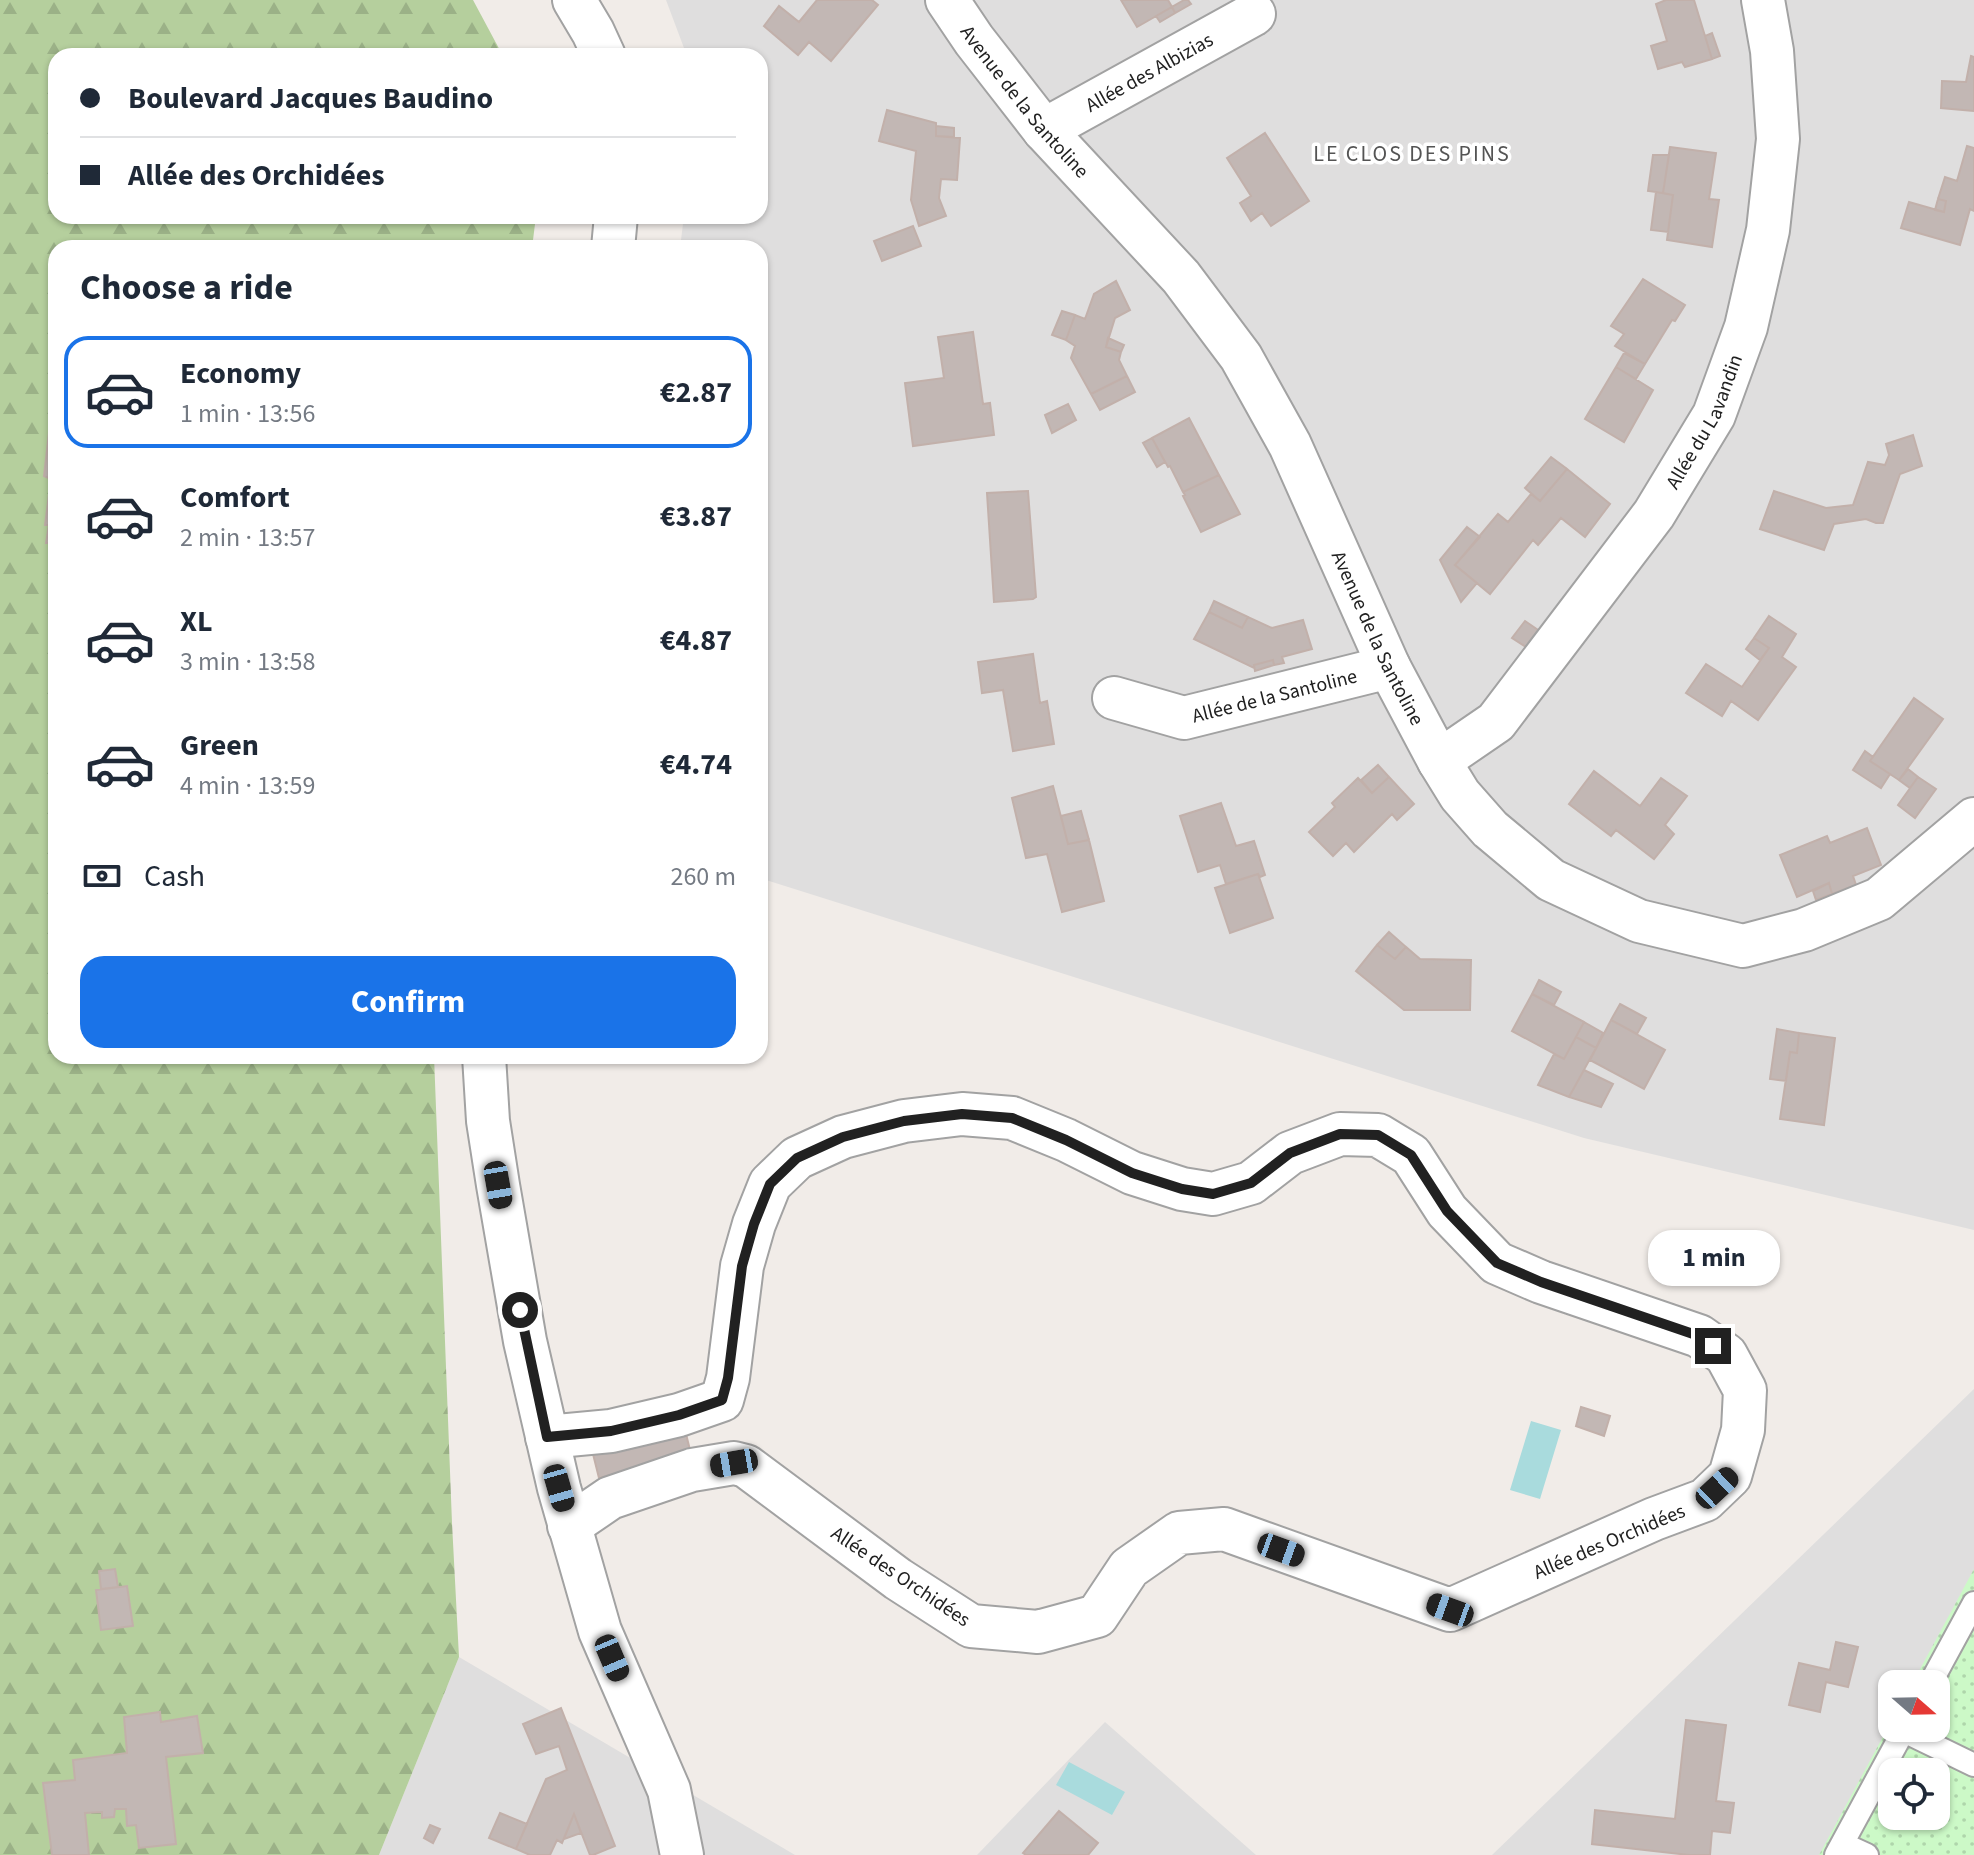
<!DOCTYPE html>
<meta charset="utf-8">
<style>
body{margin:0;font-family:"Source Sans 3",sans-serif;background:#f6f6f7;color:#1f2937;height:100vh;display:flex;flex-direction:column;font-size:30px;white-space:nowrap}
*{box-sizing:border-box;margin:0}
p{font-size:26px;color:#747a83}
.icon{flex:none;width:44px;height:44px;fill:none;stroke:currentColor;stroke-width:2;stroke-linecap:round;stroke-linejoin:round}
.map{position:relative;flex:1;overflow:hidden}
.drawer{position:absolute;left:48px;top:240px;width:720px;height:824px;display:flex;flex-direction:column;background:#fff;border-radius:24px;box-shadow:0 2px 6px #0004}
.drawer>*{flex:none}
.top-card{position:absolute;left:48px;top:48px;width:720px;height:176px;border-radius:24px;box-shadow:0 2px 6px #0004;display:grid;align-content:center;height:176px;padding:0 32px;background:#fff}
.needle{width:52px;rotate:110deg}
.fabs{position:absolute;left:1878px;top:1670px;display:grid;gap:16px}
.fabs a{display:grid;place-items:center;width:72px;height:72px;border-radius:16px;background:#fff;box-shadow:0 2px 6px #0004;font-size:40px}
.end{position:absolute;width:36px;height:36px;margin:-18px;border:10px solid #212121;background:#fff;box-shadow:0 0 0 4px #fff}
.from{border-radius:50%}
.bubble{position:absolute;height:56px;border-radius:24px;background:#fff;box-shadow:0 2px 6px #0004;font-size:26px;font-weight:700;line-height:56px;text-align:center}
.car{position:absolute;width:24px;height:48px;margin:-24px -12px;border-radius:10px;box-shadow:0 0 6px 2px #0007;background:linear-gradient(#222 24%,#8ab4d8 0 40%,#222 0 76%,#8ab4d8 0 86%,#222 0)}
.top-card b{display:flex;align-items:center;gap:28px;height:76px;font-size:30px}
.top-card b+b{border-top:2px solid #e0e1e3}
.top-card i{width:20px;height:20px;background:#1f2937}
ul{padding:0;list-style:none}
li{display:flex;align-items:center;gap:24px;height:112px;margin:0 16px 12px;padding:0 16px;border:4px solid transparent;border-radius:24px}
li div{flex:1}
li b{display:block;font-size:30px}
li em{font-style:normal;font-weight:700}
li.on{border-color:#1a73e8}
li>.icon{width:72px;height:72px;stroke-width:1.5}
h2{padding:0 32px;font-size:36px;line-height:96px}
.pay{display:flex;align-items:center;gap:20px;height:88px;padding:0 32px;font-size:30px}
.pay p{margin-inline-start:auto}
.primary-button{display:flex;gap:16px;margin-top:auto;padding:16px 32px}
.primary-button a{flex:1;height:92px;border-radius:24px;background:#1a73e8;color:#fff;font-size:32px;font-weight:700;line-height:92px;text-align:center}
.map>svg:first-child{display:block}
.residential{fill:#dfdede;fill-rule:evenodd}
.forest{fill:url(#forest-firs)}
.park{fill:url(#park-dots);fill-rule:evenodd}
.water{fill:#a9dbdd}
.building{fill:#c2b7b4;stroke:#c2b0aa;stroke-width:2}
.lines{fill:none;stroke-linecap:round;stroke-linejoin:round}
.service-casing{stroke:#a2a2a2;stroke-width:26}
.minor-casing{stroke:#a2a2a2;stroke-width:46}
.service{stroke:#fff;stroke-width:22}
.minor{stroke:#fff;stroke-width:42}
.route{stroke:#212121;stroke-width:10}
.labels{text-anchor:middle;stroke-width:7;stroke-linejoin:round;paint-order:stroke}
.street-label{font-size:20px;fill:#212121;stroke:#fff}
.neighbourhood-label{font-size:22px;letter-spacing:2px;fill:#545454;stroke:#fff}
</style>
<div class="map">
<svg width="1974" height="1855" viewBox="0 0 1974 1855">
<defs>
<pattern id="forest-firs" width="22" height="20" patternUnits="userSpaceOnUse" patternTransform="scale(2)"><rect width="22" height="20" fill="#b5cf9d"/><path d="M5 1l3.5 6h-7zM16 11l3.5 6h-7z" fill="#9bb187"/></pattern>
<pattern id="park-dots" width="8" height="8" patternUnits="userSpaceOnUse" patternTransform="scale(2)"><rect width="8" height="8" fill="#ccf9c7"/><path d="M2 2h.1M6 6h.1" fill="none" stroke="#afd5ab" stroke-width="1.8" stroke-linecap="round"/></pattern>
</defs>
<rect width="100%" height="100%" fill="#f1ece8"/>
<path class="residential" d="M 666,0 L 1974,0 L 1974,1230 L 1584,1138 L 760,878 L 760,248 L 680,248 L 684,216 L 760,216 L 760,56 L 687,56 Z
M 1974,1389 L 1974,1855 L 1492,1855 ZM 1892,1684 L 1936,1684 L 1936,1728 L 1892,1728 ZM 1892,1772 L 1936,1772 L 1936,1816 L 1892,1816 Z
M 459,1657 L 795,1855 L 379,1855 Z
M 1105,1722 L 1256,1855 L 977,1855 Z"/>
<path class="forest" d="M 0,0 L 473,0 L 503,56 L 56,56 L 56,216 L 536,216 L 532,248 L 56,248 L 56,1056 L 434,1056 L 452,1523 L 459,1657 L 379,1855 L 0,1855 Z"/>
<path class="park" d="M 1974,1569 L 1974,1855 L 1819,1855 L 1892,1720 L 1892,1728 L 1936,1728 L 1936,1684 L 1912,1684 ZM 1892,1772 L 1936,1772 L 1936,1816 L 1892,1816 Z"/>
<path class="water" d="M 1531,1421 L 1561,1430 L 1540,1499 L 1510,1490 Z
M 1069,1762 L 1125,1792 L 1112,1815 L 1056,1785 Z"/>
<path class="building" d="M 817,0 L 872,0 L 878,5 L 831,61 L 809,42 L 798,55 L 764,26 L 779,6 L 799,22 Z
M 1121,0 L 1168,0 L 1172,7 L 1137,27 Z
M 1184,0 L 1188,0 L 1191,4 L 1175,13 L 1172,7 Z
M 1694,0 L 1712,59 L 1685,67 L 1682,62 L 1658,69 L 1651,46 L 1667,41 L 1656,4 L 1666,0 Z
M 1172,7 L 1175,13 L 1160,22 L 1156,16 Z
M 1712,33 L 1720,56 L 1712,59 L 1705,36 Z
M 1971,56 L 1974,57 L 1974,111 L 1941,108 L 1942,81 L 1966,82 Z
M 887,110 L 936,123 L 936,136 L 960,138 L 957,180 L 941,179 L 939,198 L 946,216 L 919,226 L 911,200 L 916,151 L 879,141 Z
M 936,126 L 954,128 L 954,137 L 936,136 Z
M 1265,133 L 1309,201 L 1271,226 L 1262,213 L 1251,221 L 1240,203 L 1251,196 L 1227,158 Z
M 1967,146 L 1974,148 L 1974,211 L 1970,209 L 1960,245 L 1901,228 L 1909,202 L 1944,212 L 1946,201 L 1938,199 L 1945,177 L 1957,181 Z
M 1670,147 L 1716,153 L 1709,199 L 1719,200 L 1712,247 L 1667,240 L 1673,195 L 1663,193 Z
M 1653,155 L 1669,155 L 1663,193 L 1648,191 Z
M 1656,192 L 1673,195 L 1668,232 L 1651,230 Z
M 1938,199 L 1946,201 L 1944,212 L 1935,210 Z
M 913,226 L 921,246 L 882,261 L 874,241 Z
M 1643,279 L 1685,305 L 1675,321 L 1672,320 L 1645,364 L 1615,346 L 1624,334 L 1611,326 Z
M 1116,281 L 1130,310 L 1115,318 L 1106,347 L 1121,352 L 1119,360 L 1127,376 L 1091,394 L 1071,358 L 1075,346 L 1066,340 L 1075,315 L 1085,319 L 1094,294 Z
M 1062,311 L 1075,315 L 1066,340 L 1052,335 Z
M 973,332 L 983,404 L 990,403 L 994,435 L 913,446 L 905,383 L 944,378 L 938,337 Z
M 1108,338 L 1124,345 L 1121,352 L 1106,347 Z
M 1624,353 L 1645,364 L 1636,379 L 1616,367 Z
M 1616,367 L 1653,390 L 1624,442 L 1585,419 Z
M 1127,376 L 1135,392 L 1100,410 L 1091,394 Z
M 53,397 L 56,398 L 56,543 L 46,543 L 49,525 L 45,525 L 51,479 L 44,476 Z
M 1068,404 L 1076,420 L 1052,433 L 1045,415 Z
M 1189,418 L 1219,475 L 1183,492 L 1170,466 L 1168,467 L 1152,438 Z
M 1913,435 L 1922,466 L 1900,474 L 1883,523 L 1876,523 L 1866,519 L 1834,524 L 1824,550 L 1760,529 L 1774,491 L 1826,508 L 1853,505 L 1868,462 L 1885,465 L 1889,455 L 1886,444 Z
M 1152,438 L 1165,462 L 1157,467 L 1143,443 Z
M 1551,457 L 1567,469 L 1540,501 L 1525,488 Z
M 1567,469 L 1610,504 L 1585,537 L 1561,518 L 1538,545 L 1533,540 L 1490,594 L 1455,565 L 1498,514 L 1508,522 L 1531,494 L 1540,501 Z
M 1219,475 L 1240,514 L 1201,532 L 1183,496 L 1185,495 L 1183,492 Z
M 1028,491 L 1036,597 L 1033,599 L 994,602 L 987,493 Z
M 1467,527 L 1480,537 L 1455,565 L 1477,583 L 1461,602 L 1440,560 Z
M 1214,601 L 1248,617 L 1242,628 L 1209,612 Z
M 1209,612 L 1242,628 L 1248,617 L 1272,628 L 1303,620 L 1312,649 L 1282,657 L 1284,663 L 1274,665 L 1273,660 L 1254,665 L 1254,668 L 1194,639 Z
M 1769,616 L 1796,634 L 1782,657 L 1796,667 L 1758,720 L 1731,701 L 1722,716 L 1686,693 L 1706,664 L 1742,687 L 1769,648 L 1754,638 Z
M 1525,621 L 1541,632 L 1529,649 L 1512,638 Z
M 1754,638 L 1769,648 L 1760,660 L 1746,649 Z
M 1033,654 L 1040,703 L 1047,701 L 1054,744 L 1013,751 L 1003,690 L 982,693 L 978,662 Z
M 1273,660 L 1274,665 L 1255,671 L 1254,665 Z
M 1914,698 L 1943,719 L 1899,780 L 1870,761 Z
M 1865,751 L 1873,757 L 1870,761 L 1890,774 L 1881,788 L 1853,770 Z
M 1378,765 L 1389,777 L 1372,793 L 1361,780 Z
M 1908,769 L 1918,777 L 1910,788 L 1899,780 Z
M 1594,771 L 1640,806 L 1661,778 L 1687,796 L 1665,825 L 1674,834 L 1654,859 L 1616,830 L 1611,836 L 1569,804 Z
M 1389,777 L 1414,804 L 1397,820 L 1392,814 L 1354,852 L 1346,843 L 1333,856 L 1309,832 L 1335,807 L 1332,803 L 1358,778 L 1372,793 Z
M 1918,777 L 1936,789 L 1915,818 L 1898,805 Z
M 1053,786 L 1068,844 L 1089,840 L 1104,901 L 1062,912 L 1047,854 L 1026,858 L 1012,798 Z
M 1221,803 L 1236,846 L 1254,841 L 1265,875 L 1260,877 L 1258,874 L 1226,884 L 1220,865 L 1198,872 L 1180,816 Z
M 1081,811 L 1089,840 L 1068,844 L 1061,816 Z
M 1867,828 L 1881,865 L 1853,876 L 1856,885 L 1832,894 L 1829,883 L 1797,897 L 1780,855 L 1827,836 L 1830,843 Z
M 1258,874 L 1273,918 L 1230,933 L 1215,888 Z
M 1829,883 L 1832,894 L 1816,900 L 1813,891 Z
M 1389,932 L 1406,947 L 1395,959 L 1377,945 Z
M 1377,945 L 1395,959 L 1406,947 L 1420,959 L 1471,960 L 1470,1010 L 1404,1010 L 1356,971 Z
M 1539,980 L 1561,992 L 1554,1005 L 1532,994 Z
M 1532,994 L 1584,1022 L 1564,1059 L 1512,1031 Z
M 1620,1004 L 1646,1018 L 1637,1034 L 1611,1020 Z
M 1611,1020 L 1665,1050 L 1644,1089 L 1590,1060 Z
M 1584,1022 L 1603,1033 L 1596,1048 L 1576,1037 Z
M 1777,1029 L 1799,1033 L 1797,1053 L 1790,1052 L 1786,1081 L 1770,1079 Z
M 1799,1033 L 1835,1038 L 1824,1125 L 1780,1119 L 1790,1052 L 1797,1053 Z
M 1576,1037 L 1596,1048 L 1569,1097 L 1538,1085 L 1554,1054 L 1564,1059 Z
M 1584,1070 L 1613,1084 L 1601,1107 L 1569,1097 Z
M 1581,1407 L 1610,1416 L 1604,1436 L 1576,1426 Z
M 684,1426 L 691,1454 L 599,1478 L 592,1450 Z
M 115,1569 L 118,1587 L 101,1589 L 99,1571 Z
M 127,1586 L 133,1626 L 101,1630 L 96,1590 Z
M 1836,1642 L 1858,1647 L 1848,1687 L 1826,1682 L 1820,1712 L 1789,1705 L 1799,1663 L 1830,1670 Z
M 561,1708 L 615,1846 L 593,1855 L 590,1855 L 574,1814 L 562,1843 L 557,1840 L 550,1855 L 530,1855 L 516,1849 L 546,1779 L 567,1770 L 559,1746 L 536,1754 L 523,1724 Z
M 160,1712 L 161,1722 L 197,1716 L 203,1753 L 166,1757 L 176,1844 L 139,1848 L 136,1825 L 127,1826 L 126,1809 L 115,1809 L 114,1817 L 102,1818 L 102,1812 L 85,1813 L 89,1855 L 52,1855 L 43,1783 L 75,1780 L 73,1760 L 127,1753 L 124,1717 Z
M 1686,1720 L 1726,1725 L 1716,1801 L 1734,1803 L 1730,1833 L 1712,1831 L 1710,1855 L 1689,1855 L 1592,1844 L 1595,1810 L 1675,1819 Z
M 1059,1811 L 1098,1843 L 1088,1855 L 1026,1855 L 1023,1853 Z
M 500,1813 L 527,1824 L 516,1849 L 489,1838 Z
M 574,1814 L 581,1833 L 564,1839 Z
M 430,1825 L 440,1829 L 433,1843 L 424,1838 Z"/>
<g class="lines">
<g class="service-casing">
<path id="service" d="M 1930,1684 L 1974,1603
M 1904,1731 L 1974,1765
M 1843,1844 L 1867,1855
M 1836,1855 L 1905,1728"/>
</g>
<g class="minor-casing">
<g id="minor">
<path d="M 574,0 L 593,32 L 604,56"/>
<path id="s1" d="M 947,0 L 974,40 L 1044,130 L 1181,277 L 1241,357 L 1290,445 L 1389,667 L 1439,761 L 1460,795 L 1490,829 L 1551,880 L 1639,921 L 1743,946 L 1804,930 L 1879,899 L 1974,819"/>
<path id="s2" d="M 1044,130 L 1254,14"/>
<path d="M 613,248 L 616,216"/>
<path id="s3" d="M 1114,698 L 1184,718 L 1389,667"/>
<path id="s4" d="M 1439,761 L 1496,722 L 1654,514 L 1714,415 L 1746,327 L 1768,230 L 1778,139 L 1772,51 L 1763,0"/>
<path d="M 484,1056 L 488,1121 L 498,1185 L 525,1341 L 559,1488 L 600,1631 L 669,1790 L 682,1855"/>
<path d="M 547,1437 L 611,1431 L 679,1415 L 722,1400 L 728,1378 L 742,1266 L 754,1224 L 770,1184 L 797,1158 L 843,1137 L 904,1121 L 962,1114 L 1012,1118 L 1066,1140 L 1132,1173 L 1182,1189 L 1213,1194 L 1251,1183 L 1290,1153 L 1340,1134 L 1378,1135 L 1411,1155 L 1447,1211 L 1497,1263 L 1541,1282 L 1699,1336 L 1726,1355 L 1745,1390 L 1743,1430 L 1730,1476 L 1705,1500 L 1654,1519 L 1450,1610 L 1224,1529 L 1179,1533 L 1129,1568 L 1097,1616 L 1038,1632 L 971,1626 L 898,1579 L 746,1466 L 734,1463 L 692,1470 L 610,1498 L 569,1526"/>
</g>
</g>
<use href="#service" class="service"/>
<use href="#minor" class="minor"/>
</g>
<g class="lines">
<path class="route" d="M 520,1310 L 547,1437 L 611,1431 L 679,1415 L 722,1400 L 728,1378 L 742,1266 L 754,1224 L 770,1184 L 797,1158 L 843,1137 L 904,1121 L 962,1114 L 1012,1118 L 1066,1140 L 1132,1173 L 1182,1189 L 1213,1194 L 1251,1183 L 1290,1153 L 1340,1134 L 1378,1135 L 1411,1155 L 1447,1211 L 1497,1263 L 1541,1282 L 1699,1336 L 1713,1346"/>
</g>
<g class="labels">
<g class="street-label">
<text dy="7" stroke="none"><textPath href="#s2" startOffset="120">Allée des Albizias</textPath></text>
<text dy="7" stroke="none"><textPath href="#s1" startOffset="128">Avenue de la Santoline</textPath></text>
<text dy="7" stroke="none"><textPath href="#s4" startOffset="436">Allée du Lavandin</textPath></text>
<text dy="7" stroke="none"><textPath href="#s1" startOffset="776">Avenue de la Santoline</textPath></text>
<text dy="7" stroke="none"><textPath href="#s3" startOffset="166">Allée de la Santoline</textPath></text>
<text transform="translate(1609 1541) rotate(-23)" y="7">Allée des Orchidées</text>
<text transform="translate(901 1576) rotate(34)" y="7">Allée des Orchidées</text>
</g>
<g class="neighbourhood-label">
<text x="1412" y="161">LE CLOS DES PINS</text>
</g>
</g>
</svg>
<div class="fabs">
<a><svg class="needle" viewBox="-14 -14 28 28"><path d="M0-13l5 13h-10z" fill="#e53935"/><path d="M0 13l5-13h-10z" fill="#747a83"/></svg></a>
<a><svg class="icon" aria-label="locate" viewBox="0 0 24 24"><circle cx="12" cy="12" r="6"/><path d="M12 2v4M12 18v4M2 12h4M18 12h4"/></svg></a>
</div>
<i class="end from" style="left:520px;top:1310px"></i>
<i class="end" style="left:1713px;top:1346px"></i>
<div class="bubble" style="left:1648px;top:1230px;width:132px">1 min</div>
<i class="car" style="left:498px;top:1185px;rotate:170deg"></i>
<i class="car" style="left:734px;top:1463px;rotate:260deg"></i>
<i class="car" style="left:559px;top:1488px;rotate:164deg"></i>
<i class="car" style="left:1717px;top:1488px;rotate:47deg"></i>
<i class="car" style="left:1281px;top:1550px;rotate:110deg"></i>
<i class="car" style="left:1450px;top:1610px;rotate:290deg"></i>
<i class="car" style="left:612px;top:1658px;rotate:157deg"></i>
<div class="top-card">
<b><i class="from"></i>Boulevard Jacques Baudino</b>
<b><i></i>Allée des Orchidées</b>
</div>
<section class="drawer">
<h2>Choose a ride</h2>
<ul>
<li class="on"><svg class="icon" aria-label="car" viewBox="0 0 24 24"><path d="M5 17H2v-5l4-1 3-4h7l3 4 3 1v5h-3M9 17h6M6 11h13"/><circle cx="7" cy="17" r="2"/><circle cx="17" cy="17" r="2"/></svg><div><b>Economy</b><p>1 min · 13:56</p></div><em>€2.87</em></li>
<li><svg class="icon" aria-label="car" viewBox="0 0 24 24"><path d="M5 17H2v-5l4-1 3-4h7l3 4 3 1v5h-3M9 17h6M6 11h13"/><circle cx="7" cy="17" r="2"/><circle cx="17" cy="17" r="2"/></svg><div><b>Comfort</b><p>2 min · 13:57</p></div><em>€3.87</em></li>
<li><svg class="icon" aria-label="car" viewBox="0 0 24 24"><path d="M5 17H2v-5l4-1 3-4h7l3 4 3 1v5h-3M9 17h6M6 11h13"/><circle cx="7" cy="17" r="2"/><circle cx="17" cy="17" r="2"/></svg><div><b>XL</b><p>3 min · 13:58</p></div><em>€4.87</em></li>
<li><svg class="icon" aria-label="car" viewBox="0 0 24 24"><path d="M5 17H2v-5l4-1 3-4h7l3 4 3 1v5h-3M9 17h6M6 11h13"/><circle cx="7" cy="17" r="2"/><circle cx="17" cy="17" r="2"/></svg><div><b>Green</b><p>4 min · 13:59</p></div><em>€4.74</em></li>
</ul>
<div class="pay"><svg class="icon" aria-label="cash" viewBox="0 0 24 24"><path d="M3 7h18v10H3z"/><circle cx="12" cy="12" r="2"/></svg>Cash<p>260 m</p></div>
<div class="primary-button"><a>Confirm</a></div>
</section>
</div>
